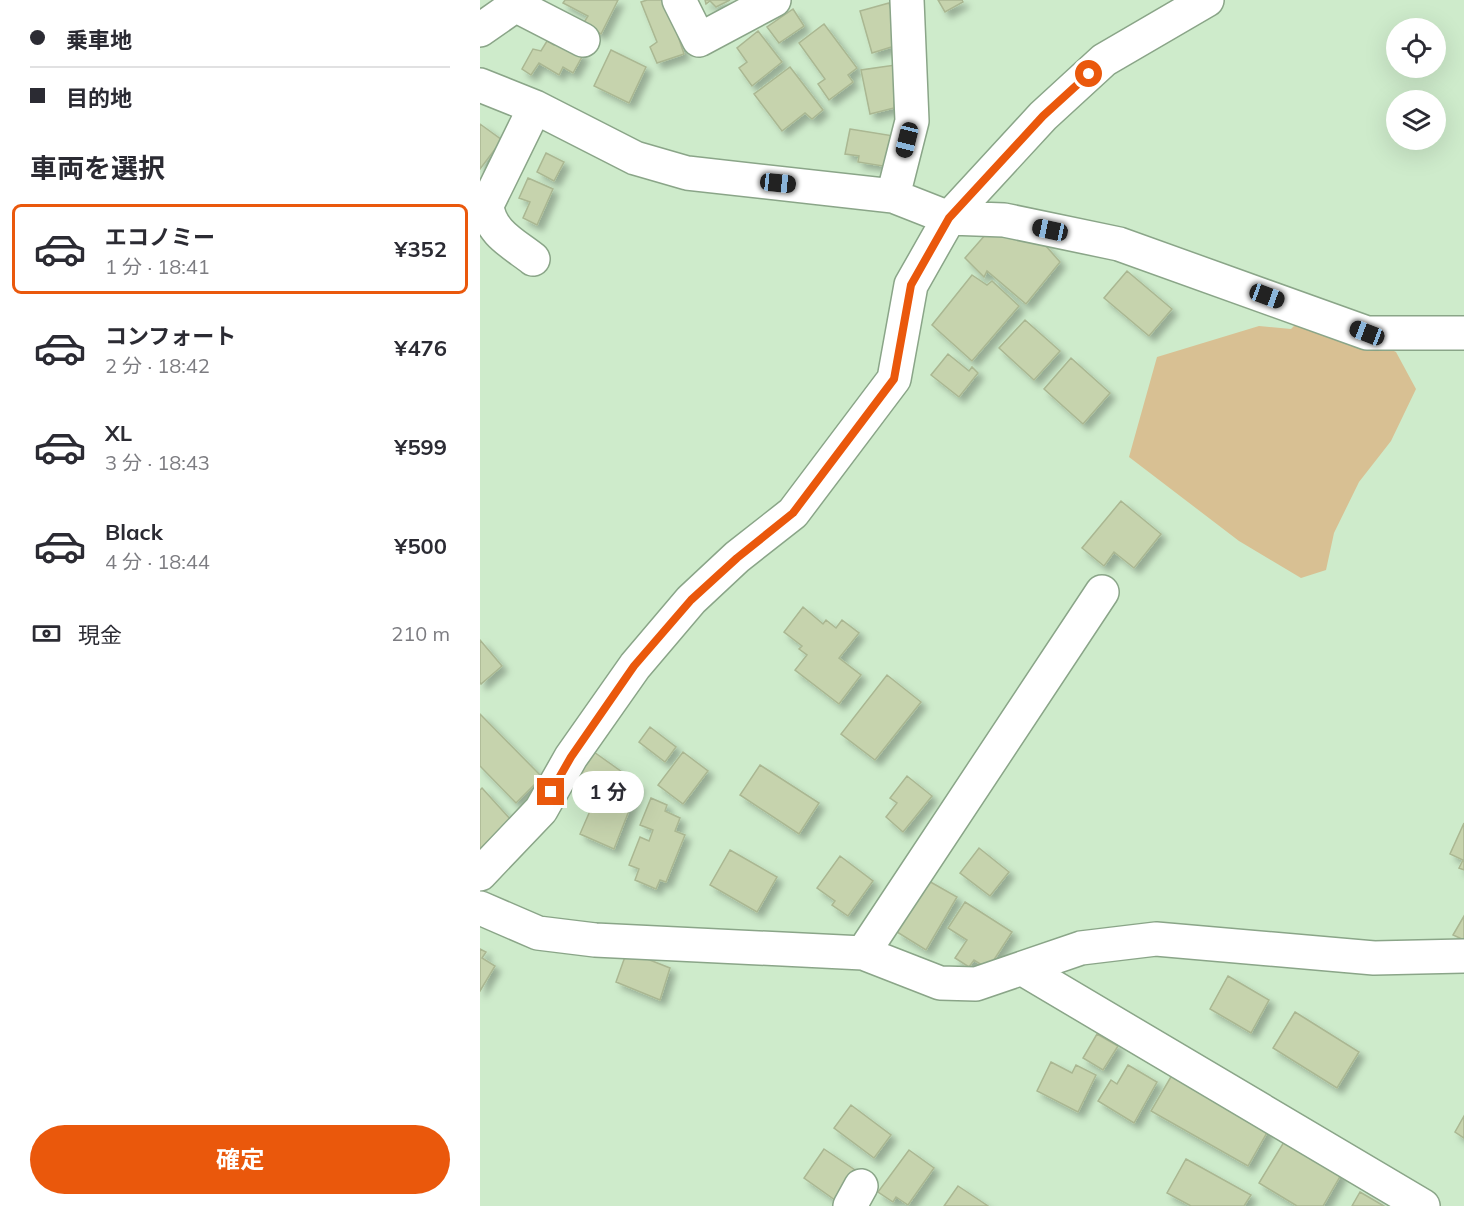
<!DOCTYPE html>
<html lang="ja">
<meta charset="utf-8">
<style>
body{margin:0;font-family:Mulish,"Noto Sans JP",sans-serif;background:#f2f2f3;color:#2b2b33;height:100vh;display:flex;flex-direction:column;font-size:22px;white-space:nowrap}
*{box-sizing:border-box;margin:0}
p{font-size:20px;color:#7c7c81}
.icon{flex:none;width:33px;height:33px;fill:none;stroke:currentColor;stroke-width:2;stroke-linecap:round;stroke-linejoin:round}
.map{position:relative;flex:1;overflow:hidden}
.sheet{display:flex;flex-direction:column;background:#fff;width:480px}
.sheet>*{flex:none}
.banner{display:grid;align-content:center;height:132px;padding:0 30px;background:#fff}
.controls{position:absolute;left:906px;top:18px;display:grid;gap:12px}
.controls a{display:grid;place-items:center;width:60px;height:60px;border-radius:50%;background:#fff;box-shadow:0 6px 24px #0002;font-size:30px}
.end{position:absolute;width:27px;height:27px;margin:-14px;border:8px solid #ea580c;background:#fff;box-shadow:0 0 0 3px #fff}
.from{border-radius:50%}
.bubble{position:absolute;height:42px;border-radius:21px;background:#fff;box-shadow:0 6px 24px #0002;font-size:20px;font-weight:700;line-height:42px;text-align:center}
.car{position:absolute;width:18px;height:36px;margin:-18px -9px;border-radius:8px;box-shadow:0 0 4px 2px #0007;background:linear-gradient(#222 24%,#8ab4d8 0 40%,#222 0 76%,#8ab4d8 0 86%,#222 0)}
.banner b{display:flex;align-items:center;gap:21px;height:57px;font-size:22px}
.banner b+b{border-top:2px solid #e1e1e2}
.banner i{width:15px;height:15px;background:#2b2b33}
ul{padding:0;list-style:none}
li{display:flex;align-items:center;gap:18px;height:90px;margin:0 12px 9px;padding:0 18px;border:3px solid transparent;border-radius:9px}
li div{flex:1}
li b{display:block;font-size:22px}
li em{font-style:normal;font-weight:700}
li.on{border-color:#ea580c}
li>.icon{width:54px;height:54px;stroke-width:1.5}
h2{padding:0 30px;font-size:27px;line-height:72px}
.pay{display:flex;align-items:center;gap:15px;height:66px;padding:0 30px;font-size:22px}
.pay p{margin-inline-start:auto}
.action{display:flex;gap:12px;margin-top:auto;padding:12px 30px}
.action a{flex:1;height:69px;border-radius:36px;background:#ea580c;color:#fff;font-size:24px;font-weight:700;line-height:69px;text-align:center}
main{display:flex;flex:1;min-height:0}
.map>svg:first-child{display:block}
.green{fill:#d8c093}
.building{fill:#c6d3ad;stroke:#aab792;stroke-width:1.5;filter:url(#shadow)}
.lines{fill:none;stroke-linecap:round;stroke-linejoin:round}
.minor-casing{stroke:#8aa588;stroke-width:36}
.minor{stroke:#fff;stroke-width:33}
.route{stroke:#ea580c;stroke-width:8}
</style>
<main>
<section class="sheet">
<div class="banner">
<b><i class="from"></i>乗車地</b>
<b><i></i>目的地</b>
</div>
<h2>車両を選択</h2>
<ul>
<li class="on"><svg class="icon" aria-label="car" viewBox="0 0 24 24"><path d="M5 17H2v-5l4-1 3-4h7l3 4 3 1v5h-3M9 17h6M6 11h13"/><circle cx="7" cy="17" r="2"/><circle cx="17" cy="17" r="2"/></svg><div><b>エコノミー</b><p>1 分 · 18:41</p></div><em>¥352</em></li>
<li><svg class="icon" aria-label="car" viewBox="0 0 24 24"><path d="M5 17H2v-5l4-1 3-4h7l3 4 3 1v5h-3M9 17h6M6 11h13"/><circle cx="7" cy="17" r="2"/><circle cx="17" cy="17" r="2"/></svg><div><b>コンフォート</b><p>2 分 · 18:42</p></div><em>¥476</em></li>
<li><svg class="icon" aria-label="car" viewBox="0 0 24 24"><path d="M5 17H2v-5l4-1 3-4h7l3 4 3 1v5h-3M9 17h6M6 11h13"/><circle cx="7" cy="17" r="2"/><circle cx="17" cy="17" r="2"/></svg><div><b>XL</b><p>3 分 · 18:43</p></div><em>¥599</em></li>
<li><svg class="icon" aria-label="car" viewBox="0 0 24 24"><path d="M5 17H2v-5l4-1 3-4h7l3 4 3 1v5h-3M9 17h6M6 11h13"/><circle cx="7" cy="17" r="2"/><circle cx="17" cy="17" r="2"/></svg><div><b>Black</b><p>4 分 · 18:44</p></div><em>¥500</em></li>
</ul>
<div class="pay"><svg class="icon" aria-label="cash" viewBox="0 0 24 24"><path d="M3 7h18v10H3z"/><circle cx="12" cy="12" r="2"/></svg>現金<p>210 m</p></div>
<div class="action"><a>確定</a></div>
</section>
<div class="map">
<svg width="984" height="1206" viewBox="0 0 984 1206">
<defs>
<filter id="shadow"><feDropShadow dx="5.5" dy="5.5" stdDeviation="3" flood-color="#0004"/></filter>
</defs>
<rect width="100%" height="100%" fill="#ceebcb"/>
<path class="green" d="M 829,311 L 916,352 L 936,389 L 911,441 L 879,482 L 854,533 L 846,570 L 821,578 L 759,541 L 649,457 L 677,357 L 779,326 L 811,329 Z"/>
<path class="building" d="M 85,0 L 138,0 L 121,34 L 103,24 L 108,16 L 83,3 Z
M 167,0 L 186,0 L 204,54 L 177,63 L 170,47 L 177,42 L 161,2 Z
M 225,0 L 250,0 L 236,7 L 230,1 L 226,4 Z
M 458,0 L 482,0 L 483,2 L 465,12 Z
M 409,3 L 421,44 L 392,53 L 380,11 Z
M 313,9 L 324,26 L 299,43 L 287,27 Z
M 344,24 L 377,68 L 368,75 L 373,82 L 349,100 L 338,84 L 345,79 L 319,43 Z
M 278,31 L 302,62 L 272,86 L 259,68 L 267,62 L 257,48 Z
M 77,40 L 103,55 L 93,73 L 83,67 L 79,75 L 59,63 L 51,75 L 42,69 L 53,49 L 61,51 L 67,41 L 74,45 Z
M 131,50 L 166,67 L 149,103 L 114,86 Z
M 422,64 L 423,99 L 414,101 L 414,108 L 390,114 L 381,70 Z
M 310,67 L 343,110 L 332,119 L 325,113 L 302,131 L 274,94 Z
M 0,124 L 22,140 L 0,169 Z
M 370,129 L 414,136 L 409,167 L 378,162 L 379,156 L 365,154 Z
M 66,153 L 84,162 L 74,181 L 57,172 Z
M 48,178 L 73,189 L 57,225 L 43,218 L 50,202 L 39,198 Z
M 513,226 L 558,237 L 580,262 L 546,304 L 507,271 L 504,277 L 485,258 Z
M 647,271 L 692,309 L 669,336 L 624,298 Z
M 492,275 L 507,285 L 512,281 L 539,306 L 492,361 L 452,325 Z
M 545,320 L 580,351 L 554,380 L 519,348 Z
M 468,354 L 489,371 L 492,367 L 498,373 L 479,397 L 451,375 Z
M 591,358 L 630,393 L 603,424 L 564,389 Z
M 641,501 L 681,534 L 654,568 L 634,552 L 624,566 L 602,548 Z
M 323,607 L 343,624 L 346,620 L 356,628 L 362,620 L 379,633 L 359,658 L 381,675 L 359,704 L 315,670 L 327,655 L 319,649 L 322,646 L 304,632 Z
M 0,640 L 22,666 L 1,684 L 0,682 Z
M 407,675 L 441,702 L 395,760 L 361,734 Z
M 0,714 L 62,777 L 36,803 L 0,766 Z
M 170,727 L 196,747 L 185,762 L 159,742 Z
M 114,752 L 142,772 L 139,777 L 159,785 L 134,849 L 100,834 L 119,790 L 97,776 Z
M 203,752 L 228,771 L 203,804 L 178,785 Z
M 280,765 L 339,803 L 319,834 L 260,795 Z
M 427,776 L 452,796 L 423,832 L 406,817 L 417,803 L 410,798 Z
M 2,788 L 31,820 L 0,849 L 0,790 Z
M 171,798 L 187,805 L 185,811 L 200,818 L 195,831 L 205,835 L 186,882 L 180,880 L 176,889 L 155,880 L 159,869 L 149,865 L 160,837 L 169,841 L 173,830 L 160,825 Z
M 984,823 L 984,870 L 979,868 L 983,860 L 970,854 Z
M 499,848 L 529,872 L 510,896 L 480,873 Z
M 250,850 L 297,877 L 277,912 L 230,885 Z
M 360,856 L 393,881 L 368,916 L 352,905 L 355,901 L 337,888 Z
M 447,880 L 477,897 L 446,950 L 417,932 Z
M 485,902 L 532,932 L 508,969 L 494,960 L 489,967 L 475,958 L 487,940 L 468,928 Z
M 984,916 L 984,940 L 973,935 Z
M 0,949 L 6,952 L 2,958 L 15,966 L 0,991 Z
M 147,951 L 190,968 L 180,1000 L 136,982 Z
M 748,976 L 789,1000 L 771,1033 L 730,1009 Z
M 815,1012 L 879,1052 L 857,1088 L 793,1048 Z
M 617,1034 L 638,1046 L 623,1070 L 603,1058 Z
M 571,1062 L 592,1073 L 596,1065 L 616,1075 L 598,1112 L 557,1091 Z
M 648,1065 L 677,1082 L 654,1123 L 618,1101 L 631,1080 L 637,1084 Z
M 692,1075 L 789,1129 L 768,1166 L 671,1111 Z
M 371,1105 L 411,1135 L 394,1158 L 354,1128 Z
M 984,1116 L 984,1138 L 975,1132 Z
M 807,1137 L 862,1173 L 843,1206 L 817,1206 L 779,1183 Z
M 344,1149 L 375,1170 L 355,1200 L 324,1178 Z
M 429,1150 L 454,1168 L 428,1205 L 416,1197 L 413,1202 L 398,1192 Z
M 706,1159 L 771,1195 L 764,1206 L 711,1206 L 687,1193 Z
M 478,1186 L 508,1206 L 464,1206 Z
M 880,1192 L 904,1206 L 872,1206 Z"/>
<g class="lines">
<g class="minor-casing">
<path id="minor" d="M 199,0 L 219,40 L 294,0
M 35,5 L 103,40
M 0,30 L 43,0
M 0,85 L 55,107 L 155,158 L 207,173 L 413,196 L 469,218 L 524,220 L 639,244 L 887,333 L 984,333
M 413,196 L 432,121 L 427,0
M 53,259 C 34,244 9,232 7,205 L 55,107
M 0,874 L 61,810 L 91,757 L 155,666 L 211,600 L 257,557 L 313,513 L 414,379 L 431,285 L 469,218 L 563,116 L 624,60 L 727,0
M 0,908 L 58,933 L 115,940 L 383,953 L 460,983 L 496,984 L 601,948 L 676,939 L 894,958 L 984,956
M 383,953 L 622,592
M 543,969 L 943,1206
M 370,1206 L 381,1186"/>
</g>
<use href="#minor" class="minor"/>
</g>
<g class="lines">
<path class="route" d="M 71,792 L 91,757 L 154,666 L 211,600 L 257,558 L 313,513 L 414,379 L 431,285 L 469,218 L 563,116 L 609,74"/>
</g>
</svg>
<div class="controls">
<a><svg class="icon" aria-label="locate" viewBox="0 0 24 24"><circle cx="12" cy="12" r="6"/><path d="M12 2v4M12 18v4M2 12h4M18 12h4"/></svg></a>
<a><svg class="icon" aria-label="layers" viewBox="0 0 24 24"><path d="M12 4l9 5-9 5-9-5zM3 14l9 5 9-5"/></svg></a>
</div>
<i class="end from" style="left:609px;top:74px"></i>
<i class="end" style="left:71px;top:792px"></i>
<div class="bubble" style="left:92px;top:771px;width:72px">1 分</div>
<i class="car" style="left:427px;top:140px;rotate:194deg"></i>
<i class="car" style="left:298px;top:183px;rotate:96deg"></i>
<i class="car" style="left:570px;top:230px;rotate:282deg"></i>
<i class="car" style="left:787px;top:296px;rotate:110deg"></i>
<i class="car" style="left:887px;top:333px;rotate:291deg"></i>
</div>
</main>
